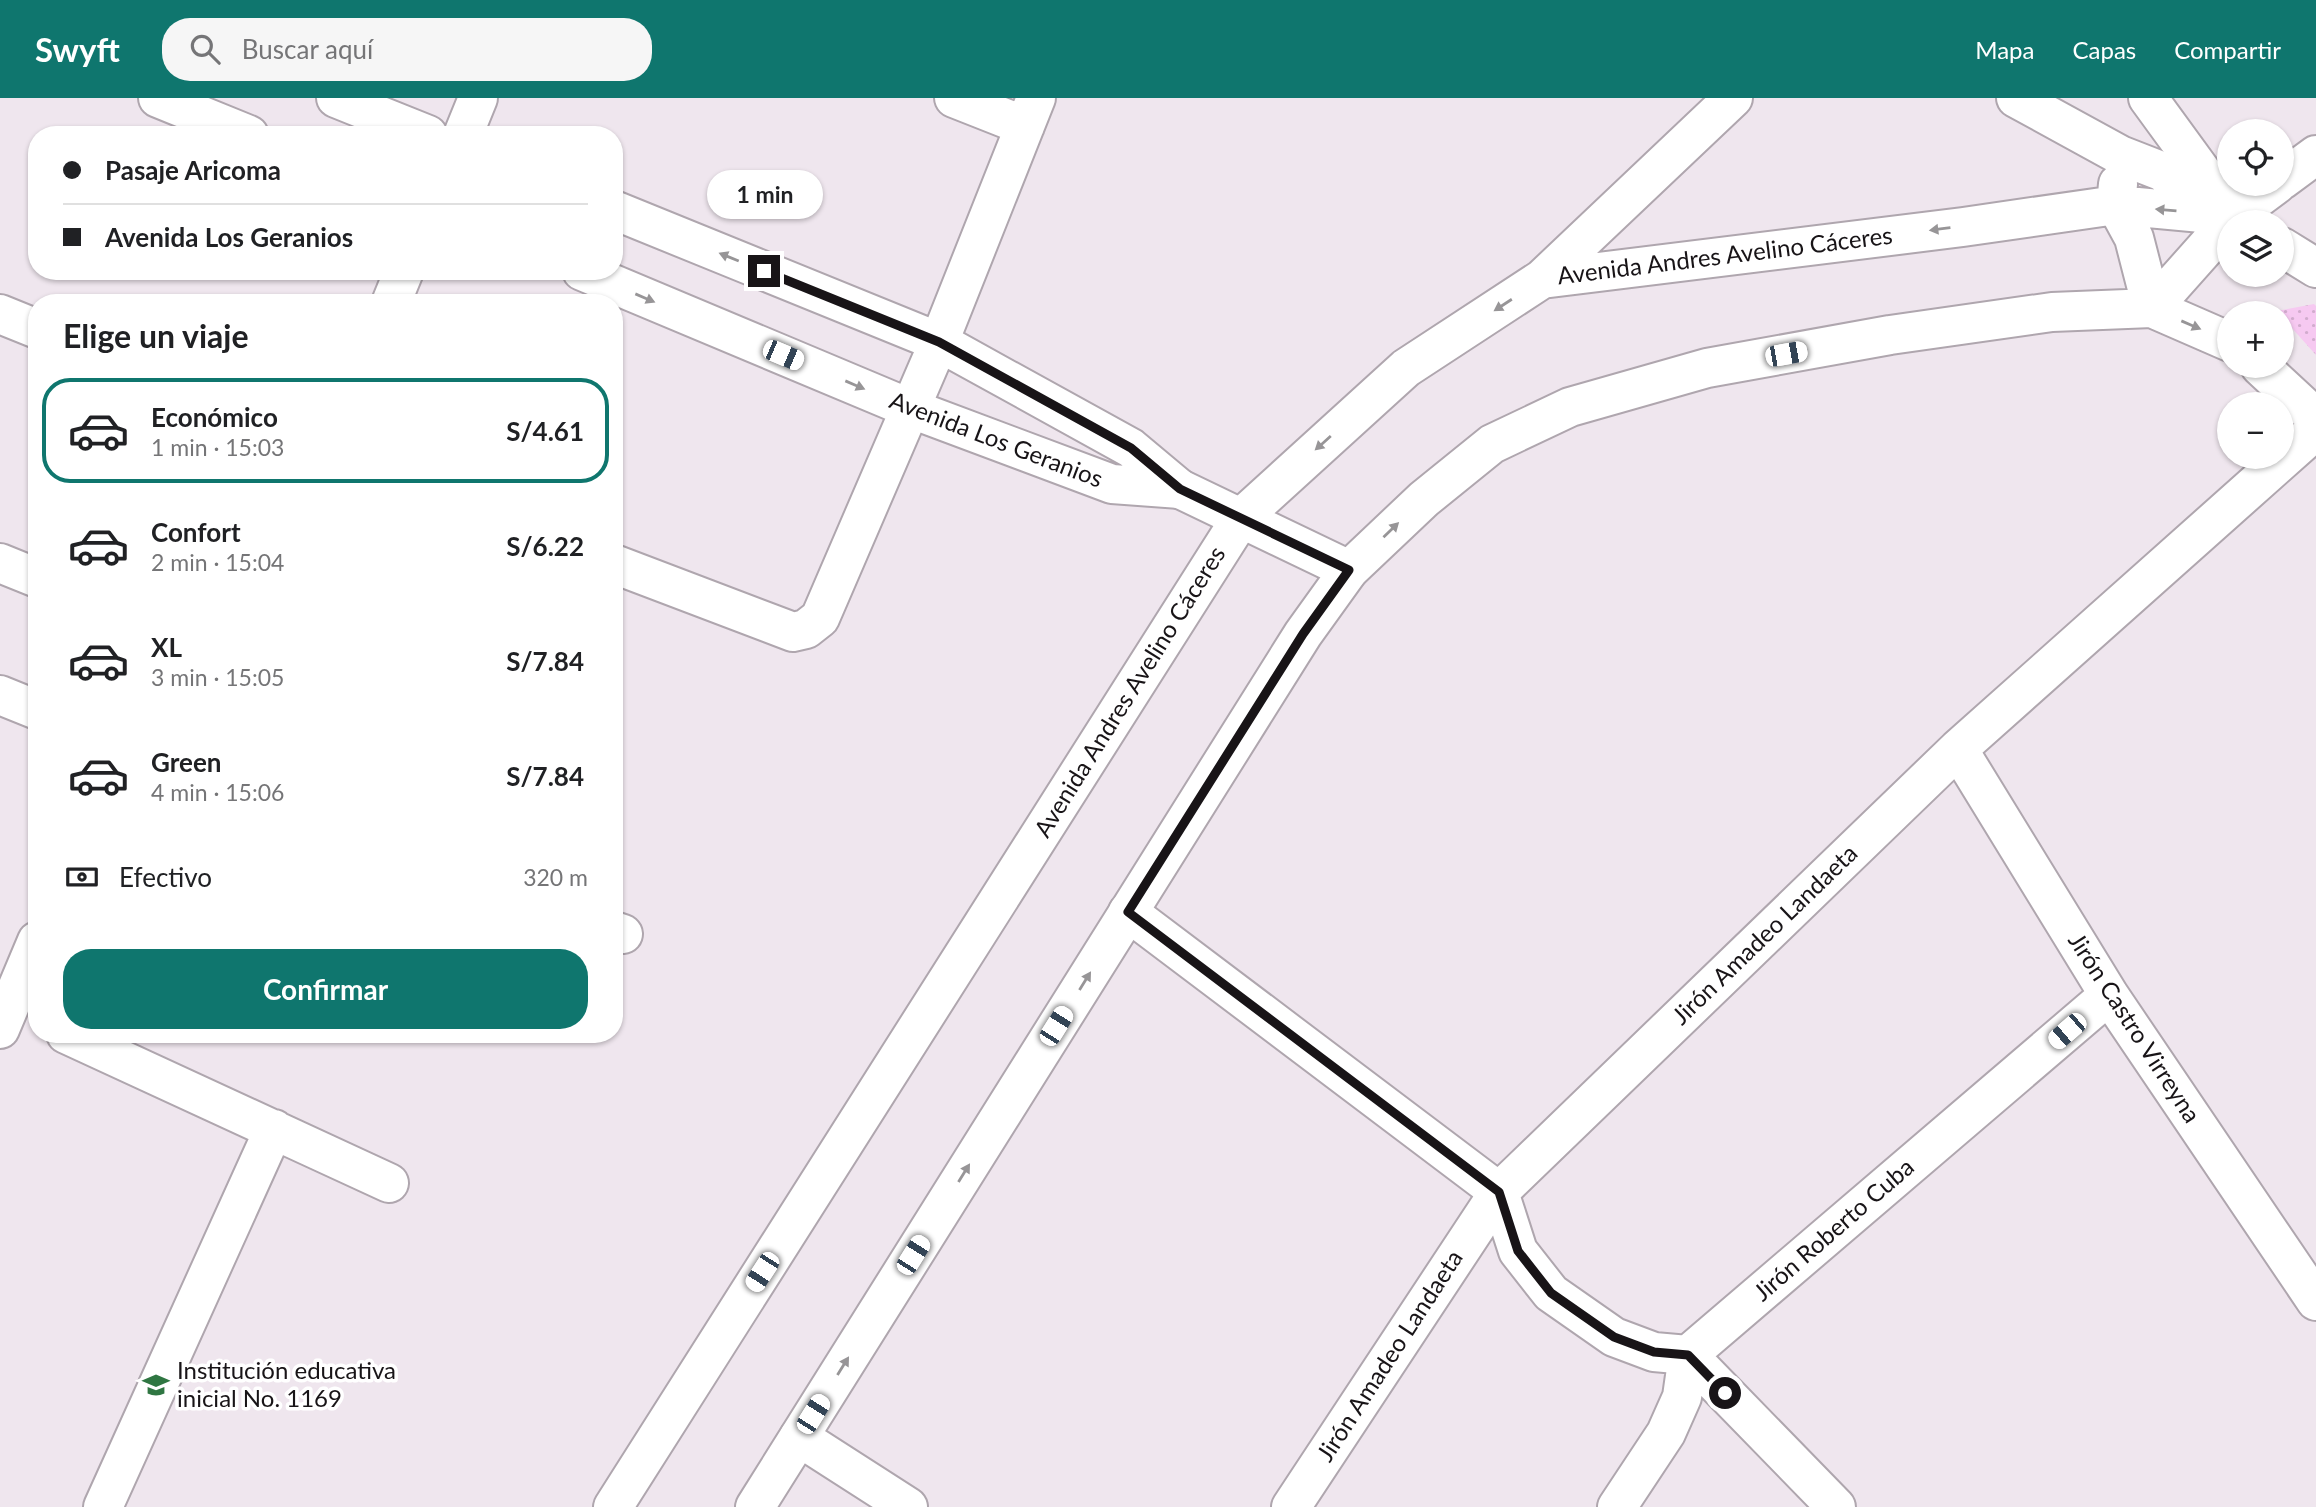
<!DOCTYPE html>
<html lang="es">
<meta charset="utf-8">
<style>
body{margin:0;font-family:Lato,sans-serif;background:#f6f6f6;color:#202124;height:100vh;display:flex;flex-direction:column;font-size:26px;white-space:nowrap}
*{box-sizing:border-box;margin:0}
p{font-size:23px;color:#757577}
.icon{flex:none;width:38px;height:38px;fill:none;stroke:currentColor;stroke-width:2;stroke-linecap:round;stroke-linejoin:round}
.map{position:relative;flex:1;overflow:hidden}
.drawer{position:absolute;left:28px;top:196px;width:595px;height:749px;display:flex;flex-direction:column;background:#fff;border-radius:28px;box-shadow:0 2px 5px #0004}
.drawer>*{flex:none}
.top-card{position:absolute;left:28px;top:28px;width:595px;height:154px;border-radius:28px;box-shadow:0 2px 5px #0004;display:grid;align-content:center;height:154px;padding:0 35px;background:#fff}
.tools{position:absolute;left:2217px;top:21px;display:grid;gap:14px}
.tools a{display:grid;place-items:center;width:77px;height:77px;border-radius:50%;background:#fff;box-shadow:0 2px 5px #0004;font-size:35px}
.end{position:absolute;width:32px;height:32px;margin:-16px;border:9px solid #181417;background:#fff;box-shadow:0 0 0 4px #fff}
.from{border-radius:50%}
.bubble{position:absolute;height:49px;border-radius:24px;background:#fff;box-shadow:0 2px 5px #0004;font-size:23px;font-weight:700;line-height:49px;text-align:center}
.car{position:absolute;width:21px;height:42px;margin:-21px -10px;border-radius:9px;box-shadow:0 0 5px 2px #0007;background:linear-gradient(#fff 24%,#345 0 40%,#fff 0 76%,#345 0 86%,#fff 0)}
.top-card b{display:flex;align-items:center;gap:24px;height:66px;font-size:26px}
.top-card b+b{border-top:2px solid #e0e0e0}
.top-card i{width:18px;height:18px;background:#202124}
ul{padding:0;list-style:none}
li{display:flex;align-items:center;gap:21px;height:105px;margin:0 14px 10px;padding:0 21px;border:4px solid transparent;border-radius:28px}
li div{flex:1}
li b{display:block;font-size:26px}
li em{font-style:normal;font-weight:700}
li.selected{border-color:#0f766e}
li>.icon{width:63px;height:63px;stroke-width:1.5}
h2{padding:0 35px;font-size:32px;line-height:84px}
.pay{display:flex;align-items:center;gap:18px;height:77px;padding:0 35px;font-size:26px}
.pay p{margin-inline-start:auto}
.cta{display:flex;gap:14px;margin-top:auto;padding:14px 35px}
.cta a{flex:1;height:80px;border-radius:28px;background:#0f766e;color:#fff;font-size:28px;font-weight:700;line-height:80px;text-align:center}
header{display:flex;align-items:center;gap:42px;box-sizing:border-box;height:98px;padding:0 35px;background:#0f766e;color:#fff}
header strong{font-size:33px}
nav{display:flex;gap:38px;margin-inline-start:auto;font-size:24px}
.search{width:490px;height:63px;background:#f6f6f6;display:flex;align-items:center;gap:18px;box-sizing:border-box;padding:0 24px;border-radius:28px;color:#757577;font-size:26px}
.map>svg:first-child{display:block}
.park{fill:url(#park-dots)}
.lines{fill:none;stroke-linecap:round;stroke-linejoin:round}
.street-casing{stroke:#afa6ae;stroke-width:42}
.secondary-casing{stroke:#afa6ae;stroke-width:42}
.street{stroke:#fff;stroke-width:38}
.secondary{stroke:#fff;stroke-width:38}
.oneway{fill:#979597}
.route{stroke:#181417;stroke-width:9}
.labels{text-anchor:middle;stroke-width:7;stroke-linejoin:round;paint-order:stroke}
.street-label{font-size:24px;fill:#181417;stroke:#fff}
.poi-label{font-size:24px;fill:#181417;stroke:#fff;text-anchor:start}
</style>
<header>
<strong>Swyft</strong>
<div class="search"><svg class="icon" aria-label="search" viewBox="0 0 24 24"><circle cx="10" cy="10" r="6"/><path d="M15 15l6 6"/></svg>Buscar aquí</div>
<nav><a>Mapa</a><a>Capas</a><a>Compartir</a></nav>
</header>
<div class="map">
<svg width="2316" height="1409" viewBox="0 0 2316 1409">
<defs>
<pattern id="park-dots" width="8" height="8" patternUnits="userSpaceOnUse" patternTransform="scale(1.75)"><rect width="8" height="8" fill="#f6c9f1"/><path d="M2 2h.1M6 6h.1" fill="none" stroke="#d2acce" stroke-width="1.8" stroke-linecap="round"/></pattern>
</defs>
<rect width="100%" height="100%" fill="#efe6ee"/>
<path class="park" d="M 2314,206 L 2316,208 L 2316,257 L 2282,219 L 2282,215 L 2277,213 Z"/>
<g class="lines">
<g class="street-casing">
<path id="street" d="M 954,0 L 1025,28
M 2148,0 L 2234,118 L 2277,86
M 463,37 L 478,0
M 2282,82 L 2316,57
M 391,205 L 404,173
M 0,216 L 37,231
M 1180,391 L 1349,472
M 0,465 L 37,480
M 614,466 L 793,534 L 806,531 L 820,520 L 939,244 L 1036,0
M 0,597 L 37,612
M 1958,651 L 2109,897 L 2316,1203
M 1128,814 L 1499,1094 L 1518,1153 L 1551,1195 L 1614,1239 L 1654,1254 L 1688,1257 L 1836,1409
M 614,833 L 623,836
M 0,931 L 37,843
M 66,936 L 389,1085
M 799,1339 L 908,1409
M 103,1409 L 274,1031
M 1291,1409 L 1499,1094 L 1958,651 L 2316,332
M 1617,1409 L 1666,1335 L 1682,1299 L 1688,1257 L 2109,897"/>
</g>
<g class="secondary-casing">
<path id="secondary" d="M 158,0 L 249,37
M 336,0 L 428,37
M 2016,0 L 2120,57 L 2161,73 L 2227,114
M 2118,86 L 2116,107 L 2134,140 L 2152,210
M 614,112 L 939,244 L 1131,350 L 1180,391
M 2282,149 L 2316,170
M 582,173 L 909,310 L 1112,386 L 1180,391
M 1542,181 L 1733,0
M 2152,210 L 2234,118
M 2260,268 L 2316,320
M 613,1409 L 1241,420 L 1406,270 L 1542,181 L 1963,129 L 2116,107 L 2234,118
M 755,1409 L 1303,536 L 1349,472 L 1424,401 L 1492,346 L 1570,309 L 1707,270 L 1890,237 L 2052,214 L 2152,210 L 2230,244"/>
</g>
<use href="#street" class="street"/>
<use href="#secondary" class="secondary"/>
</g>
<defs><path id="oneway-solid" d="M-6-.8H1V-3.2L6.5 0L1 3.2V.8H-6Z" transform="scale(1.75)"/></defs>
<g class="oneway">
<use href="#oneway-solid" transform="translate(2166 112) rotate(-175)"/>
<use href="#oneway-solid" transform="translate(1940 131) rotate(173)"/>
<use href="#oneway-solid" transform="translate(729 159) rotate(-158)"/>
<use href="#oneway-solid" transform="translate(645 200) rotate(23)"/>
<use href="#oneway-solid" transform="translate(1503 207) rotate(147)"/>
<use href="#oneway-solid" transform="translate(2191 227) rotate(23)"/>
<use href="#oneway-solid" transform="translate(855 287) rotate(23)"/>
<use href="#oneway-solid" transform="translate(1323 345) rotate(138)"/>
<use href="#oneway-solid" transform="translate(1391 432) rotate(-44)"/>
<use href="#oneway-solid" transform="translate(1085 883) rotate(-58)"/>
<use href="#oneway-solid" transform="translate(964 1075) rotate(-58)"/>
<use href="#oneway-solid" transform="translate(843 1268) rotate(-58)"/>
</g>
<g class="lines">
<path class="route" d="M 764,173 L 939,244 L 1131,350 L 1180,391 L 1349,472 L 1303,536 L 1128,814 L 1499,1094 L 1518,1153 L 1551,1195 L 1614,1239 L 1654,1254 L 1688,1257 L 1725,1295"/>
</g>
<defs>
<g id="school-bare" transform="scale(2.1)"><path d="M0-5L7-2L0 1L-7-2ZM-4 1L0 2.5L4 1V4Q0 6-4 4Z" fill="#2f7642" stroke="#fff" stroke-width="2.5" paint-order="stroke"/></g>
</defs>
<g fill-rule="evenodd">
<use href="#school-bare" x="156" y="1287"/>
</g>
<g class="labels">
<g class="street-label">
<text transform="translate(1725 158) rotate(-7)" y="8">Avenida Andres Avelino Cáceres</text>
<text transform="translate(996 342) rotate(21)" y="8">Avenida Los Geranios</text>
<text transform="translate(1130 594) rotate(-58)" y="8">Avenida Andres Avelino Cáceres</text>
<text transform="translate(1765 837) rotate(-44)" y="8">Jirón Amadeo Landaeta</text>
<text transform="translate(2134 930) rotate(57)" y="8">Jirón Castro Virreyna</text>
<text transform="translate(1834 1132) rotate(-41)" y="8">Jirón Roberto Cuba</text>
<text transform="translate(1390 1258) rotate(-57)" y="8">Jirón Amadeo Landaeta</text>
</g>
<g class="poi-label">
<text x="177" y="1281">Institución educativa<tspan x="177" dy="28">inicial No. 1169</tspan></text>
</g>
</g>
</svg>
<div class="tools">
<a><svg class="icon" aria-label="locate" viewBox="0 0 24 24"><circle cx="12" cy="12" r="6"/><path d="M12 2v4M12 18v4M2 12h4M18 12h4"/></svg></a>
<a><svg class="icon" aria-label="layers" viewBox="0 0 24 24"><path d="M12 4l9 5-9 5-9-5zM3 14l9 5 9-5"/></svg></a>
<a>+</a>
<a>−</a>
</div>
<i class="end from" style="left:1725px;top:1295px"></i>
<i class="end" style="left:764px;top:173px"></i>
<div class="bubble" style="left:707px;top:72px;width:116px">1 min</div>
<i class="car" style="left:1786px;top:256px;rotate:80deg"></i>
<i class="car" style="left:783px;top:257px;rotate:113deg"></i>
<i class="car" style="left:1056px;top:928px;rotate:32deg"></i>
<i class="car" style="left:2067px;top:933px;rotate:229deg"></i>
<i class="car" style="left:913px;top:1157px;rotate:32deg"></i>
<i class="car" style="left:762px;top:1174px;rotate:213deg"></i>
<i class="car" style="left:813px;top:1316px;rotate:32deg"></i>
<div class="top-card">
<b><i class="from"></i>Pasaje Aricoma</b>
<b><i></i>Avenida Los Geranios</b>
</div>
<section class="drawer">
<h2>Elige un viaje</h2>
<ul>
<li class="selected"><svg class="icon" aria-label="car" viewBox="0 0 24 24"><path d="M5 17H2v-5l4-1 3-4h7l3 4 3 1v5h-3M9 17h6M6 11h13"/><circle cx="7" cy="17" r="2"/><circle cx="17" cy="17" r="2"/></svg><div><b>Económico</b><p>1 min · 15:03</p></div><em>S/4.61</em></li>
<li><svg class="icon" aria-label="car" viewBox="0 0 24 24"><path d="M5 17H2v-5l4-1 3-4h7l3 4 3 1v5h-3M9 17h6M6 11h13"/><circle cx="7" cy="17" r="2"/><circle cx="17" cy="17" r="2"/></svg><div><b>Confort</b><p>2 min · 15:04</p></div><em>S/6.22</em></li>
<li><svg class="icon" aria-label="car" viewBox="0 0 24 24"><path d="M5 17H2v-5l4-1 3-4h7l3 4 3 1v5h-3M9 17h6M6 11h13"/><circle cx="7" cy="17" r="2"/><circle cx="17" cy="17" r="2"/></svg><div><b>XL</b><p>3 min · 15:05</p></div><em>S/7.84</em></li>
<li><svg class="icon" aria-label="car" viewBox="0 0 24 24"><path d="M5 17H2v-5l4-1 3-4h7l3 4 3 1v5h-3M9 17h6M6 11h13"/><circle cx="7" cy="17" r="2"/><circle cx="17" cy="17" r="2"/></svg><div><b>Green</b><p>4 min · 15:06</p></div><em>S/7.84</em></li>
</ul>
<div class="pay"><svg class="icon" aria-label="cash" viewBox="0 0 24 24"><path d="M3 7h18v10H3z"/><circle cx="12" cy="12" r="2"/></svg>Efectivo<p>320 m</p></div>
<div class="cta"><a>Confirmar</a></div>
</section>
</div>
